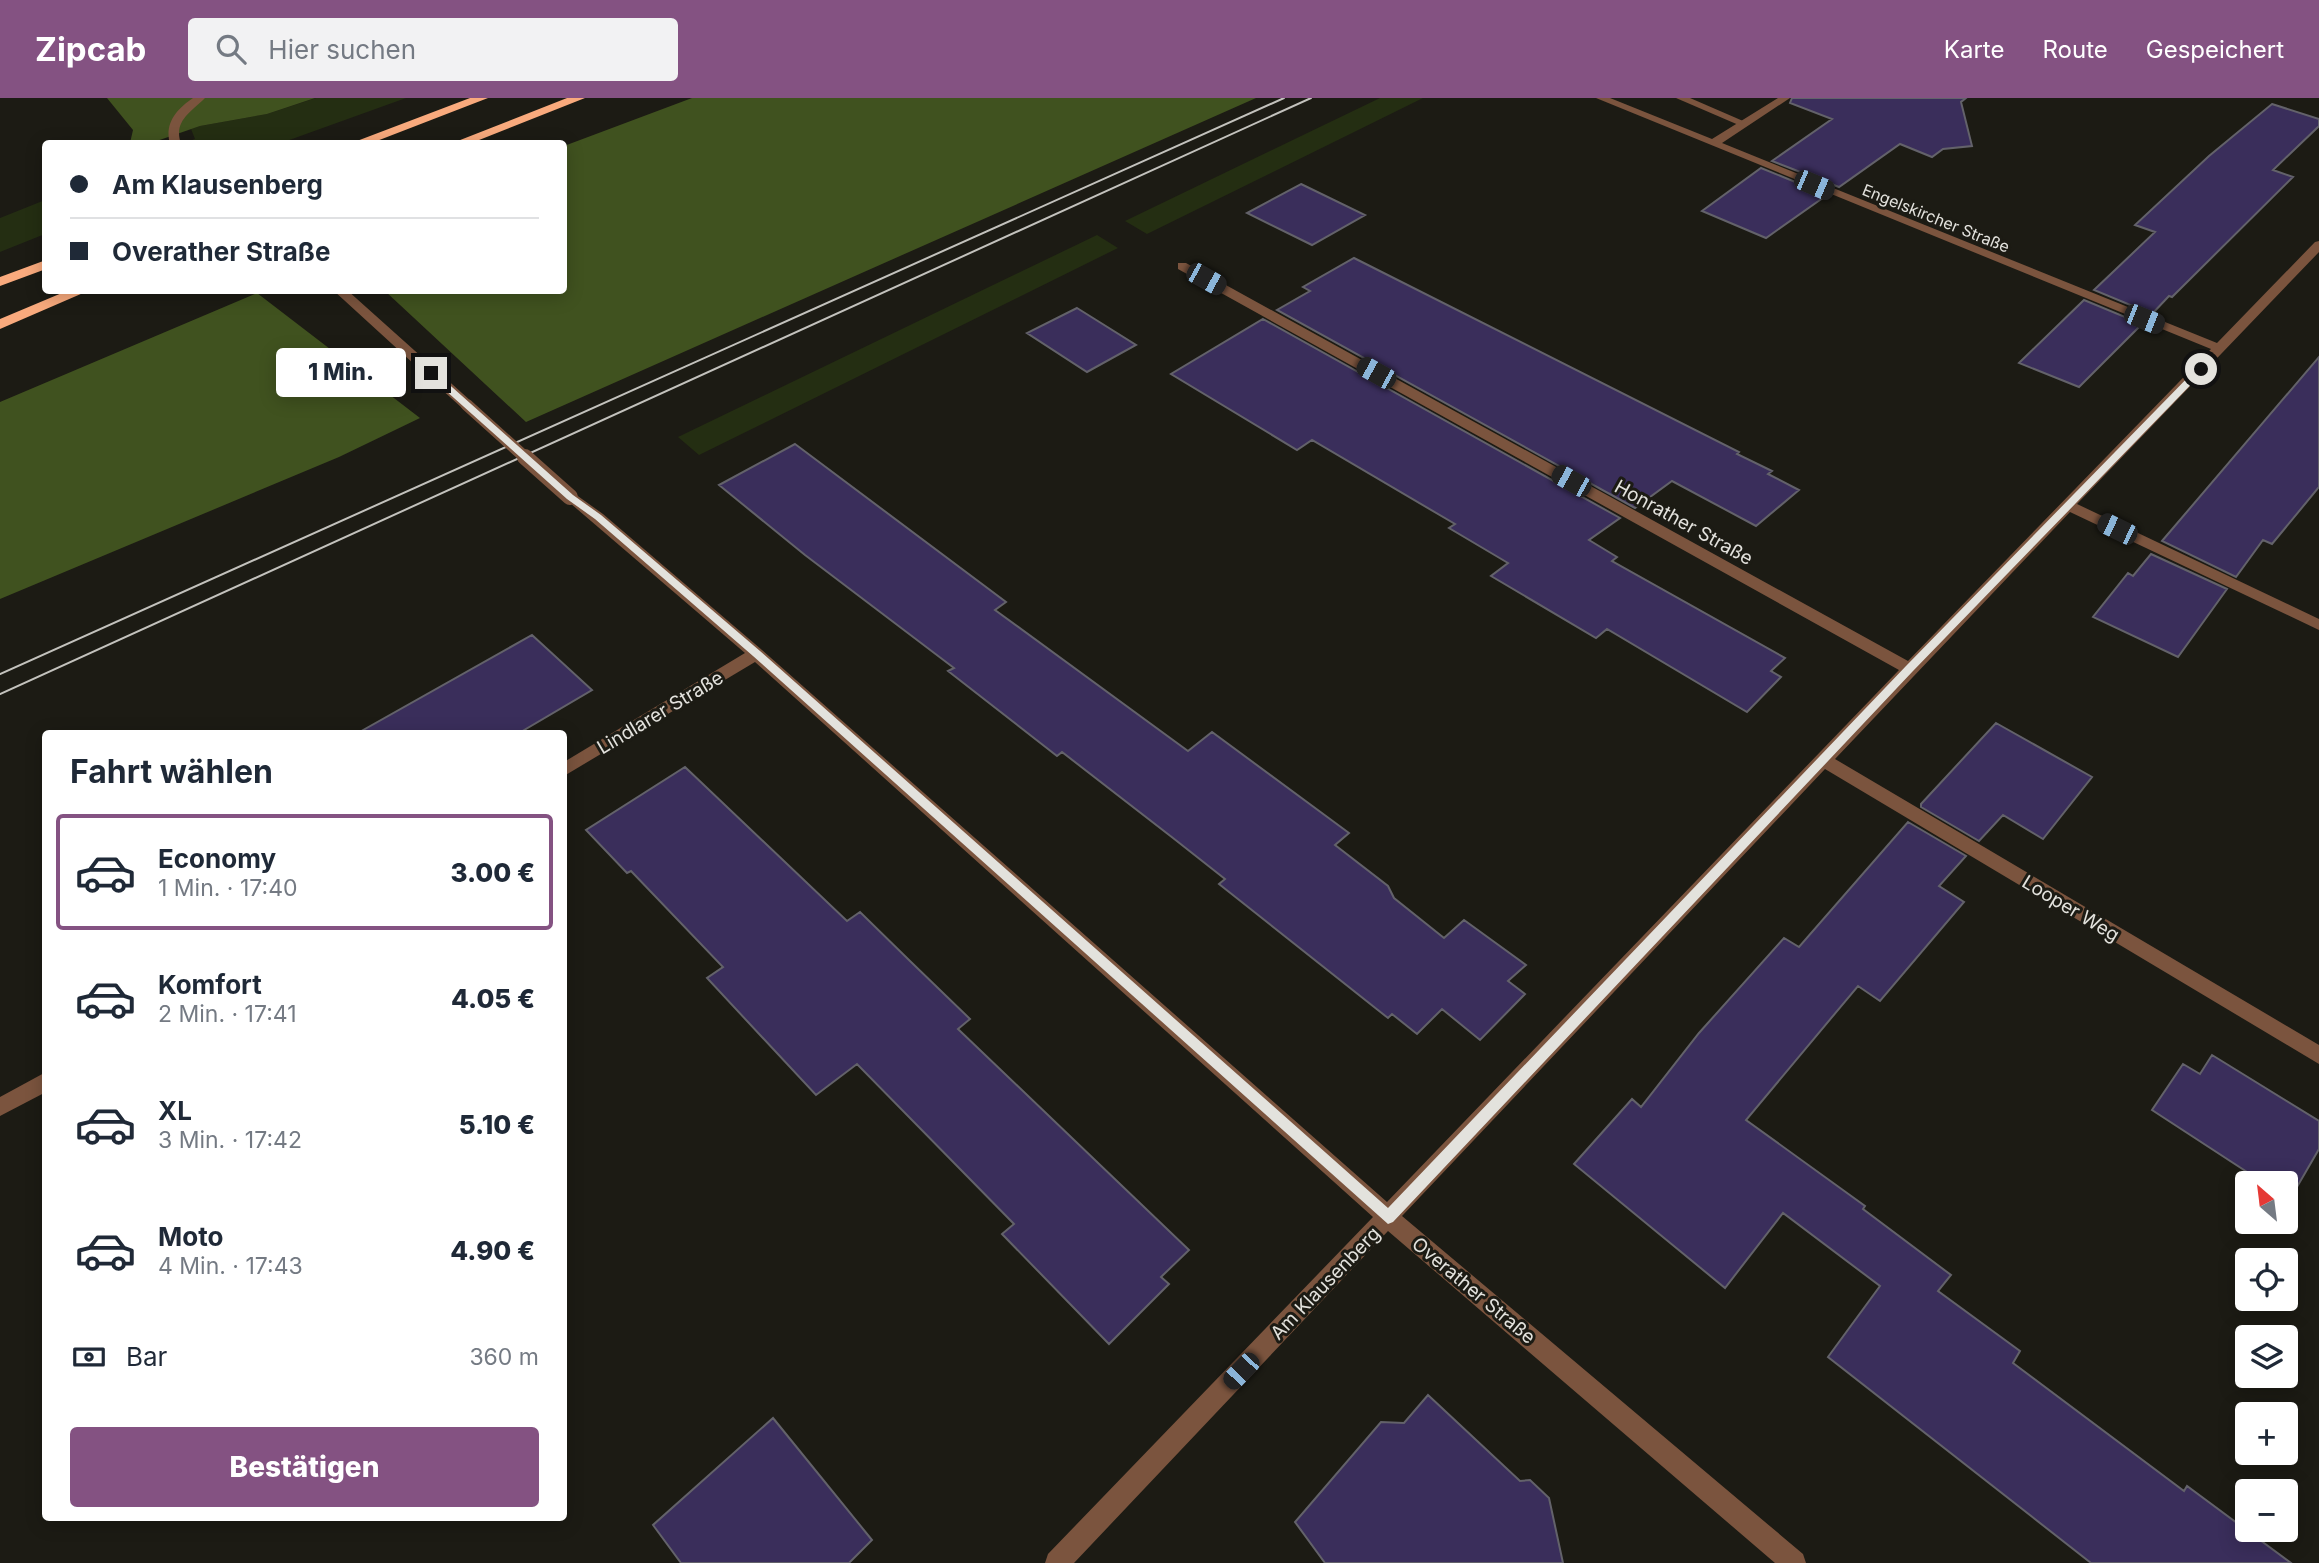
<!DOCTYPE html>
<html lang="de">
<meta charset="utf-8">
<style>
body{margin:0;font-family:Inter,sans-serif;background:#f2f2f3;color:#1f2937;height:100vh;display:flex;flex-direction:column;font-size:26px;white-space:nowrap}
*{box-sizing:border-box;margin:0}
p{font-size:23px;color:#747a83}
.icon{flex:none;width:38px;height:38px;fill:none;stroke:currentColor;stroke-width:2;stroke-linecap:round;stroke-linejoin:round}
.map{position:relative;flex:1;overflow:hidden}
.details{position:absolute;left:42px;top:632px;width:525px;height:791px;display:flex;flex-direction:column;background:#fff;border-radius:7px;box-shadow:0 4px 18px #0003}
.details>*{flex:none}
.top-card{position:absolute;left:42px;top:42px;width:525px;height:154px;border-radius:7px;box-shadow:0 4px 18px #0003;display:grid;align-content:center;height:154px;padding:0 28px;background:#fff}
.needle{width:46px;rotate:332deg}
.fabs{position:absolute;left:2235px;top:1073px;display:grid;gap:14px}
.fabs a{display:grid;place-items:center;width:63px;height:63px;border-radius:7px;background:#fff;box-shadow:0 4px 18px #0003;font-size:35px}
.end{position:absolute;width:32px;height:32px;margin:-16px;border:9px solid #e3e2dd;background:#111;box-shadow:0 0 0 4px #111}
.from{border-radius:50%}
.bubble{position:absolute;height:49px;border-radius:7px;background:#fff;box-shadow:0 4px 18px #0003;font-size:23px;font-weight:800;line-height:49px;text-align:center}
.car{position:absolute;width:21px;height:42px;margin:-21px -10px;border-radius:9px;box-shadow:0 0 5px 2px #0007;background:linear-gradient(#222 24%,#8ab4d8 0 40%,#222 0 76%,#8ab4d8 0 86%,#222 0)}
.top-card b{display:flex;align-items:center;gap:24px;height:66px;font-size:26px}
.top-card b+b{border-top:2px solid #e0e1e3}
.top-card i{width:18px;height:18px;background:#1f2937}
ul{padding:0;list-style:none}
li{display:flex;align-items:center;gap:21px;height:116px;margin:0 14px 10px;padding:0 14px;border:4px solid transparent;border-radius:7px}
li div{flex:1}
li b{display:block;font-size:26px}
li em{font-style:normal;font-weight:800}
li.selected{border-color:#845282}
li>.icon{width:63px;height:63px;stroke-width:1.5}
h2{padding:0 28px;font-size:32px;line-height:84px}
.pay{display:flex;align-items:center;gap:18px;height:77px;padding:0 28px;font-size:26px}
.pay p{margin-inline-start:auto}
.primary-button{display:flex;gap:14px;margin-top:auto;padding:14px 28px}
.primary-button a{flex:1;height:80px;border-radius:7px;background:#845282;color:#fff;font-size:28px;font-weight:800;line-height:80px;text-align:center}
header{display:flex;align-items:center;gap:42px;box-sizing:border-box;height:98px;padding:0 35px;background:#845282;color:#fff}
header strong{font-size:33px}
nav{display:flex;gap:38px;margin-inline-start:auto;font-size:24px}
.search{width:490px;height:63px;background:#f2f2f3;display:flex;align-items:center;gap:18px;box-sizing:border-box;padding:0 24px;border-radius:7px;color:#747a83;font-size:26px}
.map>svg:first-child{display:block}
.green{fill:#242e12}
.forest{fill:#40521f}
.building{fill:#3a2e5b;stroke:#63626a;stroke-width:2}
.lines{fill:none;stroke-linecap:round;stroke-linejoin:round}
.lane{fill:#7b543e;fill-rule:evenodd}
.street{fill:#7b543e;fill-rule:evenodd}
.highway{fill:#f9aa7d;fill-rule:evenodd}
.tram{stroke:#c3c2bd;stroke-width:2}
.street-bridge-far1{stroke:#7b543e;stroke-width:12}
.street-bridge{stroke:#7b543e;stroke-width:16}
.route{fill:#e3e2dd}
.labels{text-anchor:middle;stroke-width:6;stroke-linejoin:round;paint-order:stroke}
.far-street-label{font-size:16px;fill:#e3e2dd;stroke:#1c1b14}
.street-label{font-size:19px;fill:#e3e2dd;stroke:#1c1b14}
</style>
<header>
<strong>Zipcab</strong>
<div class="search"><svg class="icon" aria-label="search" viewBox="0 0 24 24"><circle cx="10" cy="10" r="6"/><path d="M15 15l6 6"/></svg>Hier suchen</div>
<nav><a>Karte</a><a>Route</a><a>Gespeichert</a></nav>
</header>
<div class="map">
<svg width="2319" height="1465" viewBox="0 0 2319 1465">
<rect width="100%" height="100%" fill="#1c1b14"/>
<path class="green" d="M 316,0 L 406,0 L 281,45 L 182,46 L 195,41 L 191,31 L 200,28 L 267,16 Z
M 1380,0 L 1423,0 L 1147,136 L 1125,123 Z
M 45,102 L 45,136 L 0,154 L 0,120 Z
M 1097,137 L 1118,150 L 699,357 L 678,339 Z"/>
<path class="forest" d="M 107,0 L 315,0 L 267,16 L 200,28 L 148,46 L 130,45 L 133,32 Z
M 692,0 L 1256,0 L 526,324 L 385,193 L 564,192 L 564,48 Z
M 257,195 L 420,320 L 339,359 L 0,501 L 0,304 Z"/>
<path class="building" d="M 1792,0 L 1966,0 L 1961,4 L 1972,48 L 1943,51 L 1932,59 L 1900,46 L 1839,89 L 1772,63 L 1832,21 L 1790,5 Z
M 2272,6 L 2319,21 L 2319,28 L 2273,72 L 2293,79 L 2172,199 L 2169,198 L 2152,216 L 2094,192 L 2155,134 L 2135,127 L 2209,58 Z
M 1761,70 L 1827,97 L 1766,140 L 1702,113 Z
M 1301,86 L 1365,117 L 1312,147 L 1247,115 Z
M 1354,160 L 1739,354 L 1737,356 L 1772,373 L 1768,376 L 1799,392 L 1756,428 L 1672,383 L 1635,410 L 1277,212 L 1310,193 L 1303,189 Z
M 2084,202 L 2142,226 L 2079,289 L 2019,265 Z
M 1077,210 L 1136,247 L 1087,274 L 1027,235 Z
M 1263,221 L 1620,420 L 1589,442 L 1617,459 L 1612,463 L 1785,560 L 1771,573 L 1781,579 L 1747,614 L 1607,531 L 1596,540 L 1491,478 L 1508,465 L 1449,430 L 1455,426 L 1312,342 L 1297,352 L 1171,276 Z
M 2319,259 L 2319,389 L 2272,446 L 2263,442 L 2236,479 L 2162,443 Z
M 795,346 L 1006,504 L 995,512 L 1188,653 L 1212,634 L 1349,735 L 1335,747 L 1388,788 L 1394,800 L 1444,840 L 1464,822 L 1526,867 L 1508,883 L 1525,896 L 1480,942 L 1442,911 L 1417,936 L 1392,916 L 1388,920 L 1219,786 L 1225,781 L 1173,740 L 1062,654 L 1057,658 L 948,573 L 954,570 L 805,457 L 719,387 Z
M 2151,456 L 2227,491 L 2178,559 L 2093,519 L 2128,475 L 2133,478 Z
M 532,537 L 592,592 L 519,635 L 358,635 Z
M 1996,625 L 2092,679 L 2043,741 L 2003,717 L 1979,743 L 1921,709 L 1921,706 Z
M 685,669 L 847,823 L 860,814 L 910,863 L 970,921 L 958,931 L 1189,1152 L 1161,1179 L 1169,1186 L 1109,1246 L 1002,1136 L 1014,1126 L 857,966 L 816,997 L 707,880 L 723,869 L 631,773 L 627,775 L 586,732 Z
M 1908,724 L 1966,758 L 1939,788 L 1964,804 L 1880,903 L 1858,888 L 1746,1022 L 1865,1108 L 1863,1111 L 1951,1177 L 1938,1193 L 2020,1253 L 2013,1265 L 2184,1393 L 2187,1388 L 2291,1465 L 2091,1465 L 1828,1259 L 1880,1188 L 1783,1115 L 1725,1190 L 1574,1066 L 1632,1001 L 1641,1009 L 1699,935 L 1784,840 L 1799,849 Z
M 2212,957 L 2319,1023 L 2319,1051 L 2290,1101 L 2286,1099 L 2286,1085 L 2264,1085 L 2152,1012 L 2183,966 L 2200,976 Z
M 1428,1297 L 1520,1383 L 1530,1382 L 1549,1400 L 1563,1465 L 1325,1465 L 1295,1424 L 1381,1324 L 1404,1325 Z
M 773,1320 L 872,1442 L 849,1465 L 681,1465 L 653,1427 Z"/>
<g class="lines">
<path class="lane" d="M 1676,0 L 1690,0 L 1750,26 L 1741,28 Z"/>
<path class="street" d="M 193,0 L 205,0 C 191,14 173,23 181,46 L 170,46 C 164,25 177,11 193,0 Z
M 1596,0 L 1610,0 L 1712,41 L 1778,0 L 1790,0 L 1722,45 L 2217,245 L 2315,144 L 2319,143 L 2319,154 L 2077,406 L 2319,521 L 2319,532 L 2070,414 L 1835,661 L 2319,947 L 2319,966 L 1825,671 L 1402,1118 L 1803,1456 L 1806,1465 L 1775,1465 L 1388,1133 L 1074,1465 L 1045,1465 L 1048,1456 L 1373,1119 L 755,564 L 564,678 L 564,664 L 745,555 L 563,399 L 565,396 L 575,396 L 603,416 L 762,552 L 1387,1104 L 1899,572 L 1178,171 L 1178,165 L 1186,165 L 1908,563 L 2211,251 Z
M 333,192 L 347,192 L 472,304 L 472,310 L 462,310 Z
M 46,974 L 46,994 L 0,1018 L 0,999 Z"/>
<path class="highway" d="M 470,0 L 488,0 L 369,46 L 349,46 Z
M 567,0 L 585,0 L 469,46 L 450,46 Z
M 46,162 L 46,171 L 0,188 L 0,179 Z
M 69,192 L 90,192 L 0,231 L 0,221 Z"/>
<path class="tram" d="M 0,576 L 1284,0
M 0,596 L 1311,0"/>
<path class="street-bridge-far1" d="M 467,307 L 527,361"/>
<path class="street-bridge" d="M 525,359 L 570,399"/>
</g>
<path class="route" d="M 2198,269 L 2206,271 L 1913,573 L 1393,1124 L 1388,1126 L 753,558 L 595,421 L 567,401 L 426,275 L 434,273 L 573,397 L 601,417 L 760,553 L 1388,1110 L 1906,568 Z"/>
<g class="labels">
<g class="far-street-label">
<text transform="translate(1936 120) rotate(22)" y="6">Engelskircher Straße</text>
</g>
<g class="street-label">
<text transform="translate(1684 424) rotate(29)" y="7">Honrather Straße</text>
<text transform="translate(660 614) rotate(-31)" y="7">Lindlarer Straße</text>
<text transform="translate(2071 810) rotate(31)" y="7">Looper Weg</text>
<text transform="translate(1325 1185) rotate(-46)" y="7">Am Klausenberg</text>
<text transform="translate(1474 1192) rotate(40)" y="7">Overather Straße</text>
</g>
</g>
</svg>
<div class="fabs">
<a><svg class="needle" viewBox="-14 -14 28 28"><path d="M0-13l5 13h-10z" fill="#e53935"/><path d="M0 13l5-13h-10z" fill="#747a83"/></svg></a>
<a><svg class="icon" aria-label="locate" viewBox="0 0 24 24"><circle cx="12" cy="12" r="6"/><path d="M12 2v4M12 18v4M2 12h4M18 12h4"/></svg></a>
<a><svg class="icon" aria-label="layers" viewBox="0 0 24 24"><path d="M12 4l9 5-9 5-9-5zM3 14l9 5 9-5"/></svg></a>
<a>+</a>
<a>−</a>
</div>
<i class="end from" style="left:2201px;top:271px"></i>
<i class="end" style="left:431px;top:275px"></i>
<div class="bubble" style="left:276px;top:250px;width:130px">1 Min.</div>
<i class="car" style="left:1814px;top:87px;rotate:113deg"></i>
<i class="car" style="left:1206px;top:181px;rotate:119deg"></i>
<i class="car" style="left:2144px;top:221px;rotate:112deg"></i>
<i class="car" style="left:1376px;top:275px;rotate:299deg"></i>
<i class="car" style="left:1571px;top:383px;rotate:299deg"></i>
<i class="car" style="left:2117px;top:431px;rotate:296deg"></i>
<i class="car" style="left:1241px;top:1273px;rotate:224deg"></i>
<div class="top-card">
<b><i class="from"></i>Am Klausenberg</b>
<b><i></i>Overather Straße</b>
</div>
<section class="details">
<h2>Fahrt wählen</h2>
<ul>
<li class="selected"><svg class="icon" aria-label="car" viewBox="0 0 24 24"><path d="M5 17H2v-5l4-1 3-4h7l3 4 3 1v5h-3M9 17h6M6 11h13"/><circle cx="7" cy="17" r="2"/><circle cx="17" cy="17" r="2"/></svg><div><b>Economy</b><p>1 Min. · 17:40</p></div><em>3.00 €</em></li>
<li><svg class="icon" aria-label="car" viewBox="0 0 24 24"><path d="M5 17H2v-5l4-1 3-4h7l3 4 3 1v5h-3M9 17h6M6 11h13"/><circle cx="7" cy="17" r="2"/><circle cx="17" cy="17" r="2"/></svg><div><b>Komfort</b><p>2 Min. · 17:41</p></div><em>4.05 €</em></li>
<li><svg class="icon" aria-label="car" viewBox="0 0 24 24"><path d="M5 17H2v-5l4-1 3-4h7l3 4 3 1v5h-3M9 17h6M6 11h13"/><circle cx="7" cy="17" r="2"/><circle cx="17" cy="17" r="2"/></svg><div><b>XL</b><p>3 Min. · 17:42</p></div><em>5.10 €</em></li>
<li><svg class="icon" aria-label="car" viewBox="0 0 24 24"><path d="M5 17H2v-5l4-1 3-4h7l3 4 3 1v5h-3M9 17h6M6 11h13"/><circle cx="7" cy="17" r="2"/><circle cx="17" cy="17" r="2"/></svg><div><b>Moto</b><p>4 Min. · 17:43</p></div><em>4.90 €</em></li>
</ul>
<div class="pay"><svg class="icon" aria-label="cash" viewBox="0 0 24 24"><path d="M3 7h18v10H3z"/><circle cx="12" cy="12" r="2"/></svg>Bar<p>360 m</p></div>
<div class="primary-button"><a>Bestätigen</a></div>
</section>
</div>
